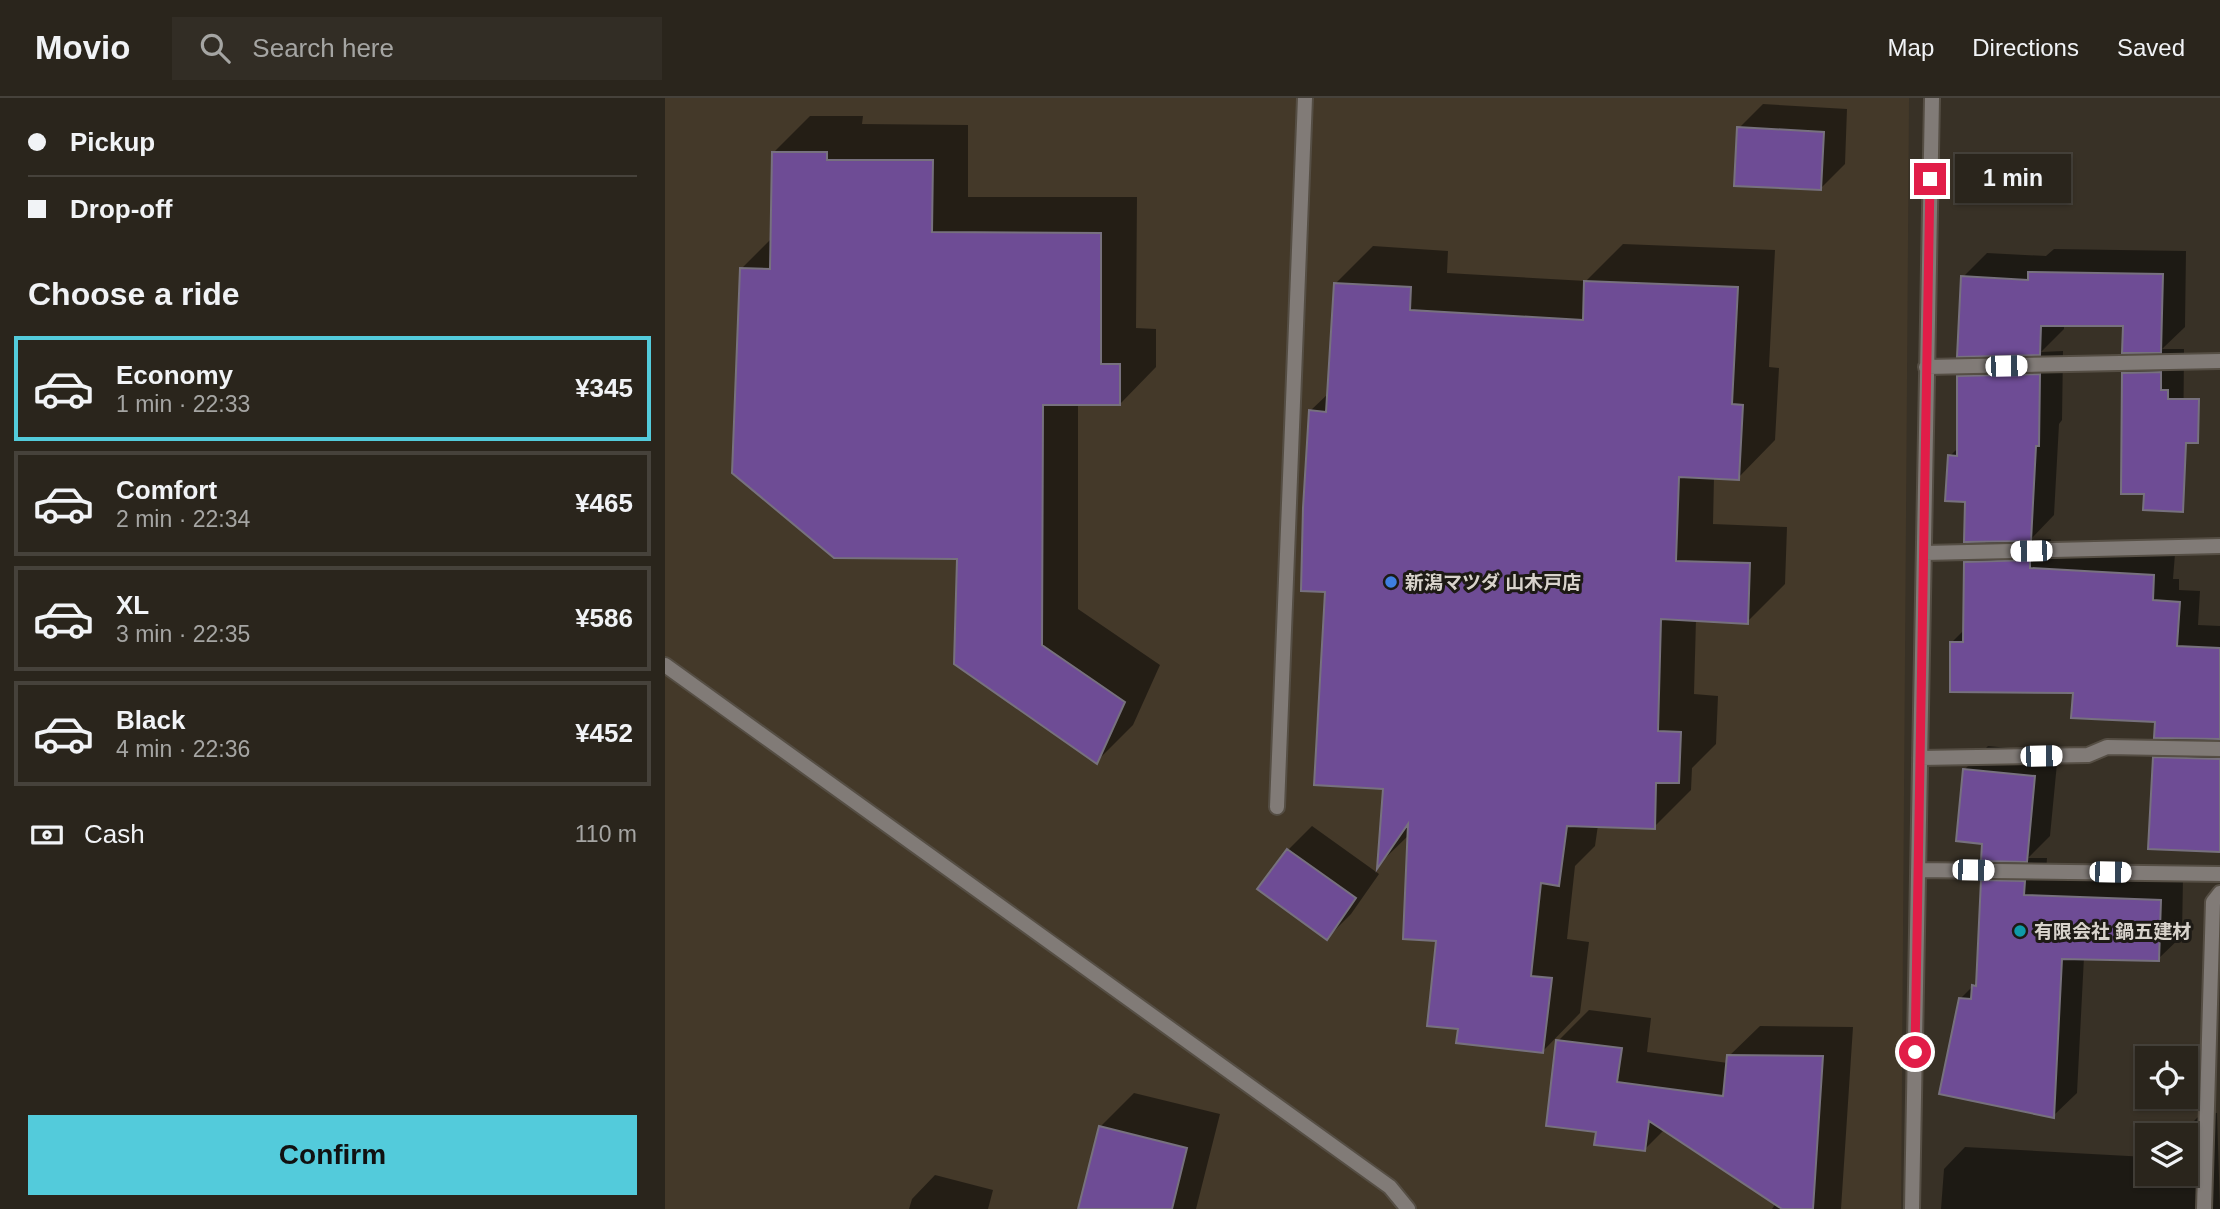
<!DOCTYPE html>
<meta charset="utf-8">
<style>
body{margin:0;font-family:Helvetica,"Noto Sans JP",sans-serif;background:#322d25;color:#f1f3f6;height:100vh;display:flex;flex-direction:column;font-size:26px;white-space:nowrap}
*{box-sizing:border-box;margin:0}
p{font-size:23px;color:#a5a5a3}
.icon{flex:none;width:38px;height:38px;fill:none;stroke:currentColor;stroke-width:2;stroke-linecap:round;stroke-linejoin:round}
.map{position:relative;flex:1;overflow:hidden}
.details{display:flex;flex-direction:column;background:#2a251c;width:665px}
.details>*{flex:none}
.banner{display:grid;align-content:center;height:154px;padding:0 28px;background:#2a251c}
.buttons{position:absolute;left:1470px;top:948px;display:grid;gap:14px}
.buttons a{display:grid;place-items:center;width:63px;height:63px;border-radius:0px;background:#2a251c;box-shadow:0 2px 5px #0004,0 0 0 2px #46423b;font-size:35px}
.end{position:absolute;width:32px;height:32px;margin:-16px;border:9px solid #e11d48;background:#fff;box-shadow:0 0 0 4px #fff}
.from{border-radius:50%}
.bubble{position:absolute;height:49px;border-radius:0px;background:#2a251c;box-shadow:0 2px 5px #0004,0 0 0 2px #46423b;font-size:23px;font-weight:700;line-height:49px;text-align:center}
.car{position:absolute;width:21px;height:42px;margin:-21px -10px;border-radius:9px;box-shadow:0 0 5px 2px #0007;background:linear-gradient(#fff 24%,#345 0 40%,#fff 0 76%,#345 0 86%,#fff 0)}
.banner b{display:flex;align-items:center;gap:24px;height:66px;font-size:26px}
.banner b+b{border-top:2px solid #46423b}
.banner i{width:18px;height:18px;background:#f1f3f6}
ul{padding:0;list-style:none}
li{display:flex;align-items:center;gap:21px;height:105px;margin:0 14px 10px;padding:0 14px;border:4px solid #46423b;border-radius:0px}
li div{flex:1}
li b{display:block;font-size:26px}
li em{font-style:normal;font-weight:700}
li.selected{border-color:#53cbdb}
li>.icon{width:63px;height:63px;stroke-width:1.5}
h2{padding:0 28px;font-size:32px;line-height:84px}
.pay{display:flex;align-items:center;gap:18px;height:77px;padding:0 28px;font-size:26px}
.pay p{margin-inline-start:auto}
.action{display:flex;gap:14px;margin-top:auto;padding:14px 28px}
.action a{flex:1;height:80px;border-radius:0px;background:#53cbdb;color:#111;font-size:28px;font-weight:700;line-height:80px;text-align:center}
header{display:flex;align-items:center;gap:42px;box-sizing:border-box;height:98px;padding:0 35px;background:#2a251c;border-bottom:2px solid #46423b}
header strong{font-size:33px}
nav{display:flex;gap:38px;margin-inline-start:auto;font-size:24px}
.search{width:490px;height:63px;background:#322d25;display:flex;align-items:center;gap:18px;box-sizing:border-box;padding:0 24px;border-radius:0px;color:#a5a5a3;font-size:26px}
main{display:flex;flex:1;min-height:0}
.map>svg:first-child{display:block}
.built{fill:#443929}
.shadow{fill:#0007}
.building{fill:#6e4c95;stroke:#77717e;stroke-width:2}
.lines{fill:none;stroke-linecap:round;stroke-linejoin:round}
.minor-casing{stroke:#554e44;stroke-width:18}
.minor{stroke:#817b77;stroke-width:14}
.route{stroke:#e11d48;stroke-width:9}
.shop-dot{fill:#3f7fe0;stroke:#1d1a15;stroke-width:2.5}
.culture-dot{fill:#0f9aa8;stroke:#1d1a15;stroke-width:2.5}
.labels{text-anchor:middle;stroke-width:6;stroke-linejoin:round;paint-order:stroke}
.poi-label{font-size:19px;font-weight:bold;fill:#d8d3cc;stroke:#1d1a15;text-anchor:start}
</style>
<header>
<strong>Movio</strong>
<div class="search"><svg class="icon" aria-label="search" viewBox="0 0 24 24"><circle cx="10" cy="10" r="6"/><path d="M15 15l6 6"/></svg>Search here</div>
<nav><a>Map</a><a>Directions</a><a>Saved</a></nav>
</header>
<main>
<section class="details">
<div class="banner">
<b><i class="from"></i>Pickup</b>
<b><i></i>Drop-off</b>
</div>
<h2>Choose a ride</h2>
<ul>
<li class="selected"><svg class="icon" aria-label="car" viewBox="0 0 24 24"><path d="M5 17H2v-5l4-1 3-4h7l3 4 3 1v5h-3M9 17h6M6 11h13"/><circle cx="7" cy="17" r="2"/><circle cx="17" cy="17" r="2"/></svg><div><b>Economy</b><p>1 min · 22:33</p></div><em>¥345</em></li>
<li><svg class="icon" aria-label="car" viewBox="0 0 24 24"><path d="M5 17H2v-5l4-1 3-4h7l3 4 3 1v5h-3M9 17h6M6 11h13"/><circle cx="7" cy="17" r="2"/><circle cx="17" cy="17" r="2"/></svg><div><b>Comfort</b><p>2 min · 22:34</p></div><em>¥465</em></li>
<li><svg class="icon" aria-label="car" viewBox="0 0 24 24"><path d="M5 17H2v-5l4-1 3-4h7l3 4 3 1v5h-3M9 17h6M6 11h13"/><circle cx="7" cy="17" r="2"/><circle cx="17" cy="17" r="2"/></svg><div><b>XL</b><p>3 min · 22:35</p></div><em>¥586</em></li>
<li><svg class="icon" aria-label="car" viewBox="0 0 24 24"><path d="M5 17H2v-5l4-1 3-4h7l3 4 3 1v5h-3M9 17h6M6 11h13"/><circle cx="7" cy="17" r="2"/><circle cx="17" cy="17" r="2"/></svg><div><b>Black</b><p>4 min · 22:36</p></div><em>¥452</em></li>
</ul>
<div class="pay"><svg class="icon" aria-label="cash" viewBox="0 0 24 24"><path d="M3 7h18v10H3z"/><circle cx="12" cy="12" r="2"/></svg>Cash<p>110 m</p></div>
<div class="action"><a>Confirm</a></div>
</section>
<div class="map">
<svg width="1555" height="1111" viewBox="0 0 1555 1111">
<rect width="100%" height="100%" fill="#383126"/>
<path class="built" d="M 0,0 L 1244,0 L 1236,1111 L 0,1111 Z"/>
<path class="shadow" d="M 1098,6 L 1182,11 L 1180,66 L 1156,90 L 1074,30 Z
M 145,18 L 198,18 L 197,26 L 303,27 L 303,99 L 472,99 L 471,230 L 491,231 L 491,269 L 455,306 L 413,305 L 413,511 L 495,567 L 468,627 L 432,663 L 293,459 L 76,171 L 107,140 L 109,54 Z
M 958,146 L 1110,152 L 1104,269 L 1114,270 L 1110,342 L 1073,380 L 1049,379 L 1048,426 L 1122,429 L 1120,486 L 1082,524 L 1031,521 L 1029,596 L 1053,598 L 1051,646 L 1027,670 L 1026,692 L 989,729 L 933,727 L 930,748 L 910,768 L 902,841 L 924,844 L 915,915 L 878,953 L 795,929 L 745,736 L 714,766 L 719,690 L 662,493 L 645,313 L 664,295 L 670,186 L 708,148 L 783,153 L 782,175 L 921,183 Z
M 1389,151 L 1521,153 L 1520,229 L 1497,251 L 1519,251 L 1518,371 L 1459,275 L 1481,253 L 1459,227 L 1399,226 L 1399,231 L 1376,254 L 1398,253 L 1397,322 L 1394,326 L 1389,417 L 1365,442 L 1386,441 L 1385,449 L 1510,456 L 1508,481 L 1514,481 L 1514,492 L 1535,493 L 1533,527 L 1555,528 L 1555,626 L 1542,639 L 1555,639 L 1555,754 L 1485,750 L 1490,660 L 1511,639 L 1492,622 L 1286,545 L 1300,531 L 1300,464 L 1323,442 L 1285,358 L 1294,349 L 1294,279 L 1316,256 L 1298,179 L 1322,155 L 1381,158 Z
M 1323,648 L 1393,655 L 1385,738 L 1363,760 L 1382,760 L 1381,775 L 1518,779 L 1517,838 L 1493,861 L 1419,859 L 1412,995 L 1388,1018 L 1295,901 L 1313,883 L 1317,783 L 1339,762 L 1319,744 L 1299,672 Z
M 647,728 L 714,776 L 686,816 L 662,840 L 623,752 Z
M 924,912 L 986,920 L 982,954 L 1063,965 L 1064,958 L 1095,928 L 1188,929 L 1176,1111 L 1107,1111 L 1111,1105 L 1000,1031 L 980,1051 L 933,1033 L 893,943 Z
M 469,995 L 555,1016 L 531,1111 L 415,1111 L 435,1029 Z
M 1538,1014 L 1552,1015 L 1555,1111 L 1276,1111 L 1279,1071 L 1300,1049 L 1482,1059 L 1482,1076 L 1521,1076 L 1521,1038 L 1516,1036 Z
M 270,1077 L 328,1092 L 323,1111 L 244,1111 L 247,1101 Z"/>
<path class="building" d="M 1072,29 L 1159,34 L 1156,92 L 1069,88 Z
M 107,54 L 162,54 L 162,62 L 268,62 L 267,134 L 436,135 L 436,266 L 455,266 L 455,307 L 378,307 L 377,547 L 460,604 L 432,666 L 289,566 L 292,461 L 169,460 L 67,375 L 75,170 L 105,171 Z
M 1363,174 L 1498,176 L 1496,255 L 1457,255 L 1458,228 L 1376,228 L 1375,257 L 1292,259 L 1296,178 L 1363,182 Z
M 919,183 L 1073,189 L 1067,306 L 1078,307 L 1074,382 L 1014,379 L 1011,463 L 1085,465 L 1083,526 L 996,521 L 993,633 L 1016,634 L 1014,685 L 991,685 L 990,731 L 902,728 L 894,788 L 876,785 L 866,878 L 887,880 L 878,955 L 791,945 L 793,931 L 762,928 L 771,843 L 738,841 L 743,726 L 712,771 L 718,691 L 649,687 L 660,494 L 636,493 L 638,410 L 644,312 L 661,314 L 669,185 L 746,189 L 745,212 L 918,222 Z
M 1496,274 L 1496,292 L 1503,292 L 1503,301 L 1534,301 L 1533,345 L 1521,345 L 1518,414 L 1478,412 L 1479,396 L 1456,396 L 1457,275 Z
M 1375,276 L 1374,348 L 1371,348 L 1366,443 L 1299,444 L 1300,404 L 1280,403 L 1283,357 L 1292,358 L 1292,278 Z
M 1365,462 L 1365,470 L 1489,477 L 1488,502 L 1515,504 L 1512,548 L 1555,550 L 1555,641 L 1489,640 L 1490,624 L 1406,620 L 1408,595 L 1285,594 L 1285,544 L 1298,544 L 1299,464 Z
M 1488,659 L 1555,661 L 1555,754 L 1483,751 Z
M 1298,671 L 1370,678 L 1362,764 L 1316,763 L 1317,746 L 1291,743 Z
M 622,751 L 691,800 L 662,842 L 592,791 Z
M 1316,782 L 1360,783 L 1359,797 L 1496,802 L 1494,863 L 1397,861 L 1389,1020 L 1274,996 L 1294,900 L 1306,901 L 1307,887 L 1311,888 Z
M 891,942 L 957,950 L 952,984 L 1058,998 L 1062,957 L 1158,958 L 1148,1111 L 1117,1111 L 984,1023 L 980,1053 L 929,1047 L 931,1034 L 881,1028 Z
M 434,1028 L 522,1050 L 507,1111 L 413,1111 Z"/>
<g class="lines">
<g class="minor-casing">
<path id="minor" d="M 1261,269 L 1555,263
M 1259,455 L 1555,448
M 0,567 L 725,1089 L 743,1111
M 1255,660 L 1423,657 L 1442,649 L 1555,651
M 612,709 L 640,0
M 1253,772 L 1555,776
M 1247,1111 L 1267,0
M 1539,1111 L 1548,804 L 1555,795"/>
</g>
<use href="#minor" class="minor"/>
</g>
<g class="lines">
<path class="route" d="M 1250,954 L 1265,81"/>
</g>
<circle class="shop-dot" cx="726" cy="484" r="7"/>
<circle class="culture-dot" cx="1355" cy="833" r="7"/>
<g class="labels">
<g class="poi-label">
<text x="740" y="491">新潟マツダ 山木戸店</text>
<text x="1369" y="840">有限会社 鍋五建材</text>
</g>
</g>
</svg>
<div class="buttons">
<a><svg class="icon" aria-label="locate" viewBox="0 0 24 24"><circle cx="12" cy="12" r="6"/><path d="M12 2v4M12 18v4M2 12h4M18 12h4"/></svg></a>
<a><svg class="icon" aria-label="layers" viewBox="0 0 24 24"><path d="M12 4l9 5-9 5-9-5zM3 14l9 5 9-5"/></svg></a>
</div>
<i class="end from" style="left:1250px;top:954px"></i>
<i class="end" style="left:1265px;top:81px"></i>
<div class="bubble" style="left:1290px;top:56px;width:116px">1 min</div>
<i class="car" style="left:1341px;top:268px;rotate:89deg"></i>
<i class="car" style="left:1366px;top:453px;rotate:269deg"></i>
<i class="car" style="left:1376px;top:658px;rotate:89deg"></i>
<i class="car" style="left:1308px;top:772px;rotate:91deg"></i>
<i class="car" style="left:1445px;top:774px;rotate:91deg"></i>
</div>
</main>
